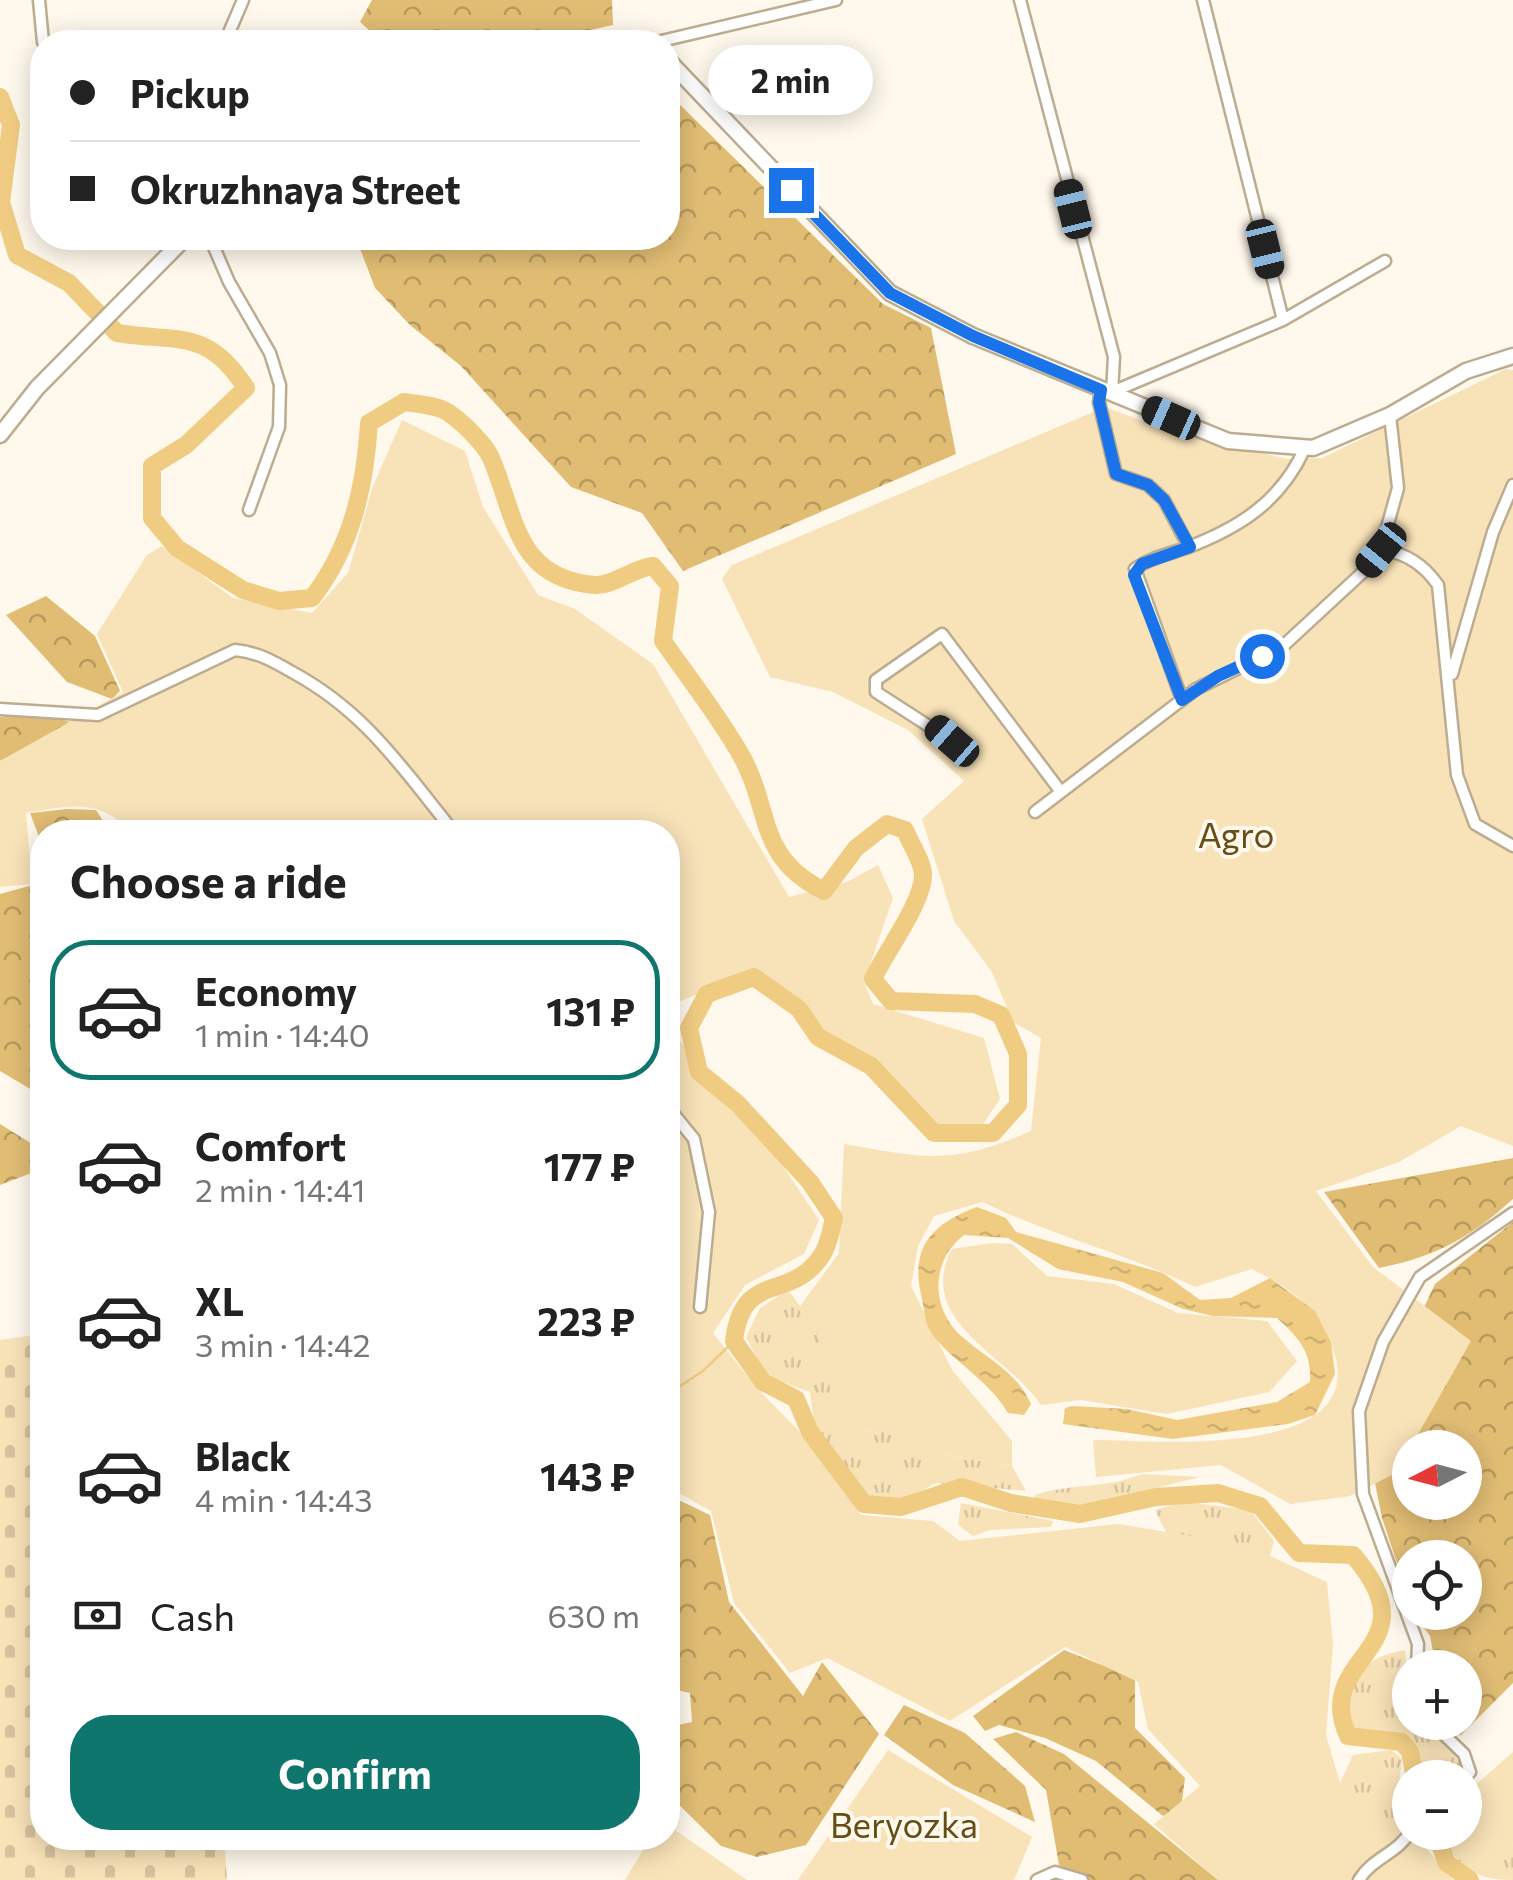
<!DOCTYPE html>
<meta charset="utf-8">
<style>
body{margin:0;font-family:Commissioner,sans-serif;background:#f6f6f6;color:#222;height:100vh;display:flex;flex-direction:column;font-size:38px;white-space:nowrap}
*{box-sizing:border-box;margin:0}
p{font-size:32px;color:#767676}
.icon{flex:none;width:55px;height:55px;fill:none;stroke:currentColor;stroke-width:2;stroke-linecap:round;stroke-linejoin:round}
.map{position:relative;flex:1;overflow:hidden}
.details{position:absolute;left:30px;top:820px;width:650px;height:1030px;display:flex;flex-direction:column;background:#fff;border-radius:40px;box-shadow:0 5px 25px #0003}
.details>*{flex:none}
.guide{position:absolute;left:30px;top:30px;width:650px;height:220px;border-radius:40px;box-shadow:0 5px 25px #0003;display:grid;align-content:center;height:220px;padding:0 40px;background:#fff}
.needle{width:65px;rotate:264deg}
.fabs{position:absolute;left:1392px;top:1430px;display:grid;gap:20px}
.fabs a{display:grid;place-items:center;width:90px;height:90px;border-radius:50%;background:#fff;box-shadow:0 5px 25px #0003;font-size:50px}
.end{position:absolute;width:45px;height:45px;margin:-22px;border:12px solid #1a73e8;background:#fff;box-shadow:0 0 0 5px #fff}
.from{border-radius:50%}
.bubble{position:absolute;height:70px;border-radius:35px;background:#fff;box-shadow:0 5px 25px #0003;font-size:32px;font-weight:700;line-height:70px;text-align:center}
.car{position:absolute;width:30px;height:60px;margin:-30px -15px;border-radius:12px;box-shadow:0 0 8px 2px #0007;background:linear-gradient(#222 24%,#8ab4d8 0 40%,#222 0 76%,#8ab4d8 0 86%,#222 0)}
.guide b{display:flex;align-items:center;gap:35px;height:95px;font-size:38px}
.guide b+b{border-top:2px solid #e0e0e0}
.guide i{width:25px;height:25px;background:#222}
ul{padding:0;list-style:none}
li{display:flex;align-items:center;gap:30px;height:140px;margin:0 20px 15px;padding:0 20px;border:5px solid transparent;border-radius:40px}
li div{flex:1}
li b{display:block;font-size:38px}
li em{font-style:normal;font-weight:700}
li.selected{border-color:#0f766e}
li>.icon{width:90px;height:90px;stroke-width:1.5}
h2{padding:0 40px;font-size:45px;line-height:120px}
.pay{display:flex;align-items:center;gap:25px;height:110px;padding:0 40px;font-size:38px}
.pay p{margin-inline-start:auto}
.action{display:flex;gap:20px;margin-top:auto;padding:20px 40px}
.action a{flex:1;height:115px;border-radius:40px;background:#0f766e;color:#fff;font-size:40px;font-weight:700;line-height:115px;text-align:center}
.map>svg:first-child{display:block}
.grass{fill:url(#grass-tufts)}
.forest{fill:url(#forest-crowns);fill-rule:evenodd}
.cemetery{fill:url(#cemetery-stones)}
.garden{fill:#f8e2b8}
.water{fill:url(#water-ripples)}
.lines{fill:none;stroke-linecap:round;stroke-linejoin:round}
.stream{stroke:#f0cc83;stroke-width:2.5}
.river{stroke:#f0cc83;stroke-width:18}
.street-casing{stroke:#bcad90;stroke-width:15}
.secondary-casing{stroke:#bcad90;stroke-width:19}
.street{stroke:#fff;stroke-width:10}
.secondary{stroke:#fff;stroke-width:14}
.route{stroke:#1a73e8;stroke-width:12}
.labels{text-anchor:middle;stroke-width:8;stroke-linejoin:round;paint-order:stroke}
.park-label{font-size:35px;fill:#664e16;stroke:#fff8ec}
</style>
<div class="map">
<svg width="1513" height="1880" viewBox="0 0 1513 1880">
<defs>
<pattern id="grass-tufts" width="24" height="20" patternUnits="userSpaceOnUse" patternTransform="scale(2.5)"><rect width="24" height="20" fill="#f8e2b8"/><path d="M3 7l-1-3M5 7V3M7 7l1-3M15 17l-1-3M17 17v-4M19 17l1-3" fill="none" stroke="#d6c29e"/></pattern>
<pattern id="forest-crowns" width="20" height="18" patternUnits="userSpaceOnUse" patternTransform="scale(2.5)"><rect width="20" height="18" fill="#e1bd74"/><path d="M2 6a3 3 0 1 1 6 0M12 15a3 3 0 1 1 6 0" fill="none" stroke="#b89a5f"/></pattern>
<pattern id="cemetery-stones" width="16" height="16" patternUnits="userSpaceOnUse" patternTransform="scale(2.5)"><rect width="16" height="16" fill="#f8e2b8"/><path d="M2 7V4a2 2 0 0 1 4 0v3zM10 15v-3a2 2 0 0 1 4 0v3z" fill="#d6c29e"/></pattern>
<pattern id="water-ripples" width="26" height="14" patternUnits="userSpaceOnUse" patternTransform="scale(2.5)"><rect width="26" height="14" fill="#f0cc83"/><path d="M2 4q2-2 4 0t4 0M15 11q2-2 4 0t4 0" fill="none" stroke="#cfb071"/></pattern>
</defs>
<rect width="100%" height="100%" fill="#fff8ec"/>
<path class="grass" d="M 788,1290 L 820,1333 L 840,1436 L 884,1428 L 946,1455 L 1012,1466 L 1026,1491 L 936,1483 L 901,1502 L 866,1498 L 815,1429 L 810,1392 L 766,1376 L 746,1337 L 760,1308 Z
M 1142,1474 L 1200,1477 L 1080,1507 L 1035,1500 L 1035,1495 C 1071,1483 1107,1489 1142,1474 Z
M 1184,1502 L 1250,1510 L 1274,1541 L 1270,1556 L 1166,1532 L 1155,1510 Z
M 961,1503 L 1053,1521 L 1051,1527 L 990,1530 L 973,1536 L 958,1525 Z
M 1405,1650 L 1410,1722 L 1422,1723 L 1464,1765 L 1457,1778 L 1422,1777 L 1407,1734 L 1349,1730 C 1341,1684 1358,1658 1405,1650 Z
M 1391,1750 L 1402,1759 L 1399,1786 L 1410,1799 L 1410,1824 L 1403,1831 L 1340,1783 L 1353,1755 Z
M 1465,1831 L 1493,1860 L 1513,1843 L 1513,1880 C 1476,1880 1456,1868 1443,1833 Z"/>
<path class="forest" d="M 372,0 L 612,0 L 613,25 L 582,32 L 525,30 L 497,42 L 382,42 L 360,22 Z
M 668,93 L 883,304 L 931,328 L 956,454 L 683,571 L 642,513 L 571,487 L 461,366 L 410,325 L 375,288 L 356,238 L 668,238 Z
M 46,596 L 95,636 L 120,691 L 112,699 L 67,682 L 6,615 Z
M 45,715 L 77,724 L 0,761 L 0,717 Z
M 67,809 L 96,810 L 110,832 L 42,832 L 42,845 L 30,813 Z
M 42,851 L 42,1096 L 0,1071 L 0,894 L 36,884 Z
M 0,1124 L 42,1150 L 42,1169 L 0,1185 Z
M 1513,1158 L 1513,1199 C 1470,1238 1435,1257 1379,1268 L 1324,1192 Z
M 1513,1222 L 1513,1683 L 1460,1736 L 1457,1723 L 1465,1722 L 1465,1668 L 1436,1667 L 1430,1636 L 1413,1613 L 1465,1612 L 1465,1558 L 1410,1558 L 1410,1602 L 1382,1518 L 1372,1468 L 1418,1320 L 1435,1284 ZM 1410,1448 L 1465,1448 L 1465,1502 L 1410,1502 Z
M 668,1495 L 710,1515 L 729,1602 L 803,1696 L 822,1662 L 879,1734 L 806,1845 L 757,1857 L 721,1846 L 668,1794 L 668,1727 L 692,1722 L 690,1693 L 668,1688 Z
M 1064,1650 L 1135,1678 L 1135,1728 L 1185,1778 L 1181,1809 L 1163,1816 L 1096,1761 L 1045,1738 L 999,1725 L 985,1731 L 973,1716 Z
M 904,1705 L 965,1733 L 1025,1786 L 1035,1822 L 953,1785 L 884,1735 Z
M 1016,1732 L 1064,1754 L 1218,1880 L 1088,1880 L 1059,1865 L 1046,1790 L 993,1739 Z"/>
<path class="cemetery" d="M 42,1334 L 42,1838 L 224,1838 L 227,1880 L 0,1880 L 0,1340 Z"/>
<path class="garden" d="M 1506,369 L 1513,370 L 1513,1146 L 1461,1126 L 1399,1162 L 1316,1191 L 1373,1267 L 1471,1341 L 1396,1473 L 1350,1496 L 1290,1504 L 1221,1465 L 1096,1477 L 1093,1440 C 1150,1440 1369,1462 1334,1352 C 1321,1309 1290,1288 1252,1269 L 1195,1287 C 1126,1253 1051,1236 983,1202 L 934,1216 L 918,1246 L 911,1286 L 952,1370 L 1012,1441 L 1012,1466 L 946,1455 L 884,1428 L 840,1436 L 820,1334 L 798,1309 L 839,1253 L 844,1144 C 926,1158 952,1166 1031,1131 L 1041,1038 L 1013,1022 L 992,972 L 954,921 L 922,819 L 964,781 L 908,730 L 833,692 L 770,677 L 722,579 L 732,565 L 1105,407 L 1170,431 L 1287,459 L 1322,458 Z
M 402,420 L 465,451 L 483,507 L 538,595 L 575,609 L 653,664 L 789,897 L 847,882 L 878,865 L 893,898 L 864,982 L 873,1004 L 984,1038 L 1000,1099 L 981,1127 L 939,1128 L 900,1092 L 825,1039 L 757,970 L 676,1003 L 672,1032 L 769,1145 L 819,1220 L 804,1254 L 745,1285 L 713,1333 L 756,1387 L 800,1432 L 861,1515 L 933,1521 L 960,1541 L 1118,1524 L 1246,1545 L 1327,1582 L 1333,1645 L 1326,1735 L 1340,1783 L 1426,1848 L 1453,1880 L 1218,1880 L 1154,1824 L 1200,1786 L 1148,1729 L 1138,1682 L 1065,1647 L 950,1721 L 827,1658 L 790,1673 L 734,1603 L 711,1511 L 668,1487 L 668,832 L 131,832 C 99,797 69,806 26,813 L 32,884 L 0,887 L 0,761 L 123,692 L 97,634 L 147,555 L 162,546 L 233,598 L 312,613 L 348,573 L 373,486 Z
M 992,1243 L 1012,1244 L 1047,1276 L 1114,1284 L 1178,1313 L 1267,1321 L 1297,1361 L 1269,1392 L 1167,1414 L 1081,1400 L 1041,1405 C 1007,1354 914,1321 952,1249 Z
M 888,1750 L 1032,1837 L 1014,1880 L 798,1880 Z
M 1513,1752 L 1513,1843 L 1493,1860 L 1465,1831 L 1465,1794 Z
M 668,1825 L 747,1880 L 625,1880 L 650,1838 L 668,1838 Z"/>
<path class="water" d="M 977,1207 L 1006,1218 L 1016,1232 L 1163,1273 L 1200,1300 L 1231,1298 L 1270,1278 L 1315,1311 L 1331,1342 L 1335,1374 L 1315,1415 L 1288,1424 L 1173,1439 L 1063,1424 L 1065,1408 L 1072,1406 L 1127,1409 L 1177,1420 L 1277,1402 L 1310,1382 C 1312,1352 1299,1338 1277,1318 L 1213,1316 L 1183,1309 L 1123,1282 L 1058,1269 L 1008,1238 L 964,1235 C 929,1262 930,1312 966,1340 C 991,1361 1017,1373 1031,1404 L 1024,1415 L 1008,1413 C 987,1377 945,1357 929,1329 C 925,1321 924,1308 922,1299 C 909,1248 931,1224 977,1207 Z"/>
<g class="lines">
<path class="stream" d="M 668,1394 L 703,1371 L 734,1341"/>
<path class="river" d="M 0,97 L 11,125 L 1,202 L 17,255 L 69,283 L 117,333 C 181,343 207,328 246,388 L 186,445 L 152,466 L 152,518 L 177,548 L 243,590 L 279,601 L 312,598 C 352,546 365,487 369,423 L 404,402 C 417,404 438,405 449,413 C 462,422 485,444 491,458 C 516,516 515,579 595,585 C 613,586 633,568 653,566 L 670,586 L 663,641 C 690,680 719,716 742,757 C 772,811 756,857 824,891 L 856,848 L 887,824 L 905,830 C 910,843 922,860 923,874 C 924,901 886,951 873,979 L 891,1001 L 975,1004 L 1001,1015 L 1018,1054 L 1018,1105 L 993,1133 L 934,1133 L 871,1066 L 818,1037 L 799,1009 L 754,977 L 707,994 L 689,1028 L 699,1072 L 738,1104 L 810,1182 L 834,1218 C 831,1230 829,1245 822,1255 C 790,1304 743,1268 734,1341 L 763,1382 L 796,1399 L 810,1432 L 864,1504 L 901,1507 L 962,1487 L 1011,1503 L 1080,1514 L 1156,1497 L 1218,1493 L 1260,1506 L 1299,1553 L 1353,1555 C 1436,1651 1311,1654 1348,1736 L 1402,1742 L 1410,1752 L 1415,1778
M 1435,1832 L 1447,1863 L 1470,1880"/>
<g class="street-casing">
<path id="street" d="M 39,0 L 43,42
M 1020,0 L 1114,357 L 1112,392 L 1283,320 L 1385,261
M 1203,0 L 1283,320
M 225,42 L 243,0
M 657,42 L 836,0
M 210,238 L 229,282 L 270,353 L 280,385 L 279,427 L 249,510
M 1101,390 L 1099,402 L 1116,474 L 1148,485 L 1164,500 L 1189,547
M 1381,549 C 1407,554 1423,564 1438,585 L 1457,775 L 1475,824 L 1513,846
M 1452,674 L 1493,532 L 1513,485
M 1182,700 L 1135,569 C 1149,558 1169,554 1186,548 C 1239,528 1280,502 1304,450
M 0,709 L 98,715 L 235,650 C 257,652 273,661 292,672 C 366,712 402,768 454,832
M 952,741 L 876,692 L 876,680 L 942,634 L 1061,792
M 1035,812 L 1196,689 L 1283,646 L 1362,573 L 1381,549 L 1398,488 L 1390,415
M 668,1107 L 694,1139 L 709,1212 L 700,1307
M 1417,1668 L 1418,1644 L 1363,1494 L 1359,1411 L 1383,1342 L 1420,1277 L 1513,1213
M 1431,1722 L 1464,1754 L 1470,1772 L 1465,1778
M 1037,1880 L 1055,1872 L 1082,1880
M 1359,1880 C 1373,1857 1397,1854 1410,1832"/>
</g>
<g class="secondary-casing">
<path id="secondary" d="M 668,60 L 890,293 L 973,336 L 1228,441 L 1313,448 L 1390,415 L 1466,371 L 1513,356
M 0,435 L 37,388 L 185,238"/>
</g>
<use href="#street" class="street"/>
<use href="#secondary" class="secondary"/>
</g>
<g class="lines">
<path class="route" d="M 791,190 L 890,293 L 973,336 L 1101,390 L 1099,402 L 1116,474 L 1148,485 L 1164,500 L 1190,547 L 1142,564 L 1134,575 L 1182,700 L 1218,676 L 1262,656"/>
</g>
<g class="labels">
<g class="park-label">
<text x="1236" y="848">Agro</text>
<text x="904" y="1838">Beryozka</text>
</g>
</g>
</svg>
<div class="fabs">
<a><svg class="needle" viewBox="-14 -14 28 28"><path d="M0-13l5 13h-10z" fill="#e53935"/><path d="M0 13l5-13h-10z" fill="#767676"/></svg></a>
<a><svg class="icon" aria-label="locate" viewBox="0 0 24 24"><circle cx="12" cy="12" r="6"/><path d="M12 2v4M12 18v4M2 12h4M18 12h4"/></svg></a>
<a>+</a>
<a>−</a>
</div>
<i class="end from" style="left:1262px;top:656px"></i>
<i class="end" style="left:791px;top:190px"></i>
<div class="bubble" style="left:708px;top:45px;width:165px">2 min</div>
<i class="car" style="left:1073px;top:209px;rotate:346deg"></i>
<i class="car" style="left:1265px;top:249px;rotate:166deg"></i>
<i class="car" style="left:1171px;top:418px;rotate:294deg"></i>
<i class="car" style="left:1381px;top:550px;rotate:219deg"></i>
<i class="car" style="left:952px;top:741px;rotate:311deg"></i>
<div class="guide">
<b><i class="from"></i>Pickup</b>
<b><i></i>Okruzhnaya Street</b>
</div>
<section class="details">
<h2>Choose a ride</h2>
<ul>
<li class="selected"><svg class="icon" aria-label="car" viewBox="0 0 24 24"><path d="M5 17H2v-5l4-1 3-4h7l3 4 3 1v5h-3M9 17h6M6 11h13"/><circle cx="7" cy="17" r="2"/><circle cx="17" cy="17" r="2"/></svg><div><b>Economy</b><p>1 min · 14:40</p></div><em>131 ₽</em></li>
<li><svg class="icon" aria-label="car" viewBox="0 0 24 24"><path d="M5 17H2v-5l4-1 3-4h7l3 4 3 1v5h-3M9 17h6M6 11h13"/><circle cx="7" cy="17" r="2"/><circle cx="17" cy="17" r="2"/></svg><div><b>Comfort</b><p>2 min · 14:41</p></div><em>177 ₽</em></li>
<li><svg class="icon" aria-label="car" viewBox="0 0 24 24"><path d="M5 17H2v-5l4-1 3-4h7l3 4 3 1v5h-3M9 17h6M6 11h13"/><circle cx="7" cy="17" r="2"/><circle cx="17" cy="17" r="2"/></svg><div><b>XL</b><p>3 min · 14:42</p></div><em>223 ₽</em></li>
<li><svg class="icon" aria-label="car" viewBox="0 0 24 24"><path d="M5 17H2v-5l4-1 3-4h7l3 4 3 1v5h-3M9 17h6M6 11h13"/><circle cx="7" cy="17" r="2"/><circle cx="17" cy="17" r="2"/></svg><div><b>Black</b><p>4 min · 14:43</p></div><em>143 ₽</em></li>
</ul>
<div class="pay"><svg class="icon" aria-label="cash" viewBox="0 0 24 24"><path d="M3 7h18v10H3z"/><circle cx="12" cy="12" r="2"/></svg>Cash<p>630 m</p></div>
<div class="action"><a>Confirm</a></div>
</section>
</div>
